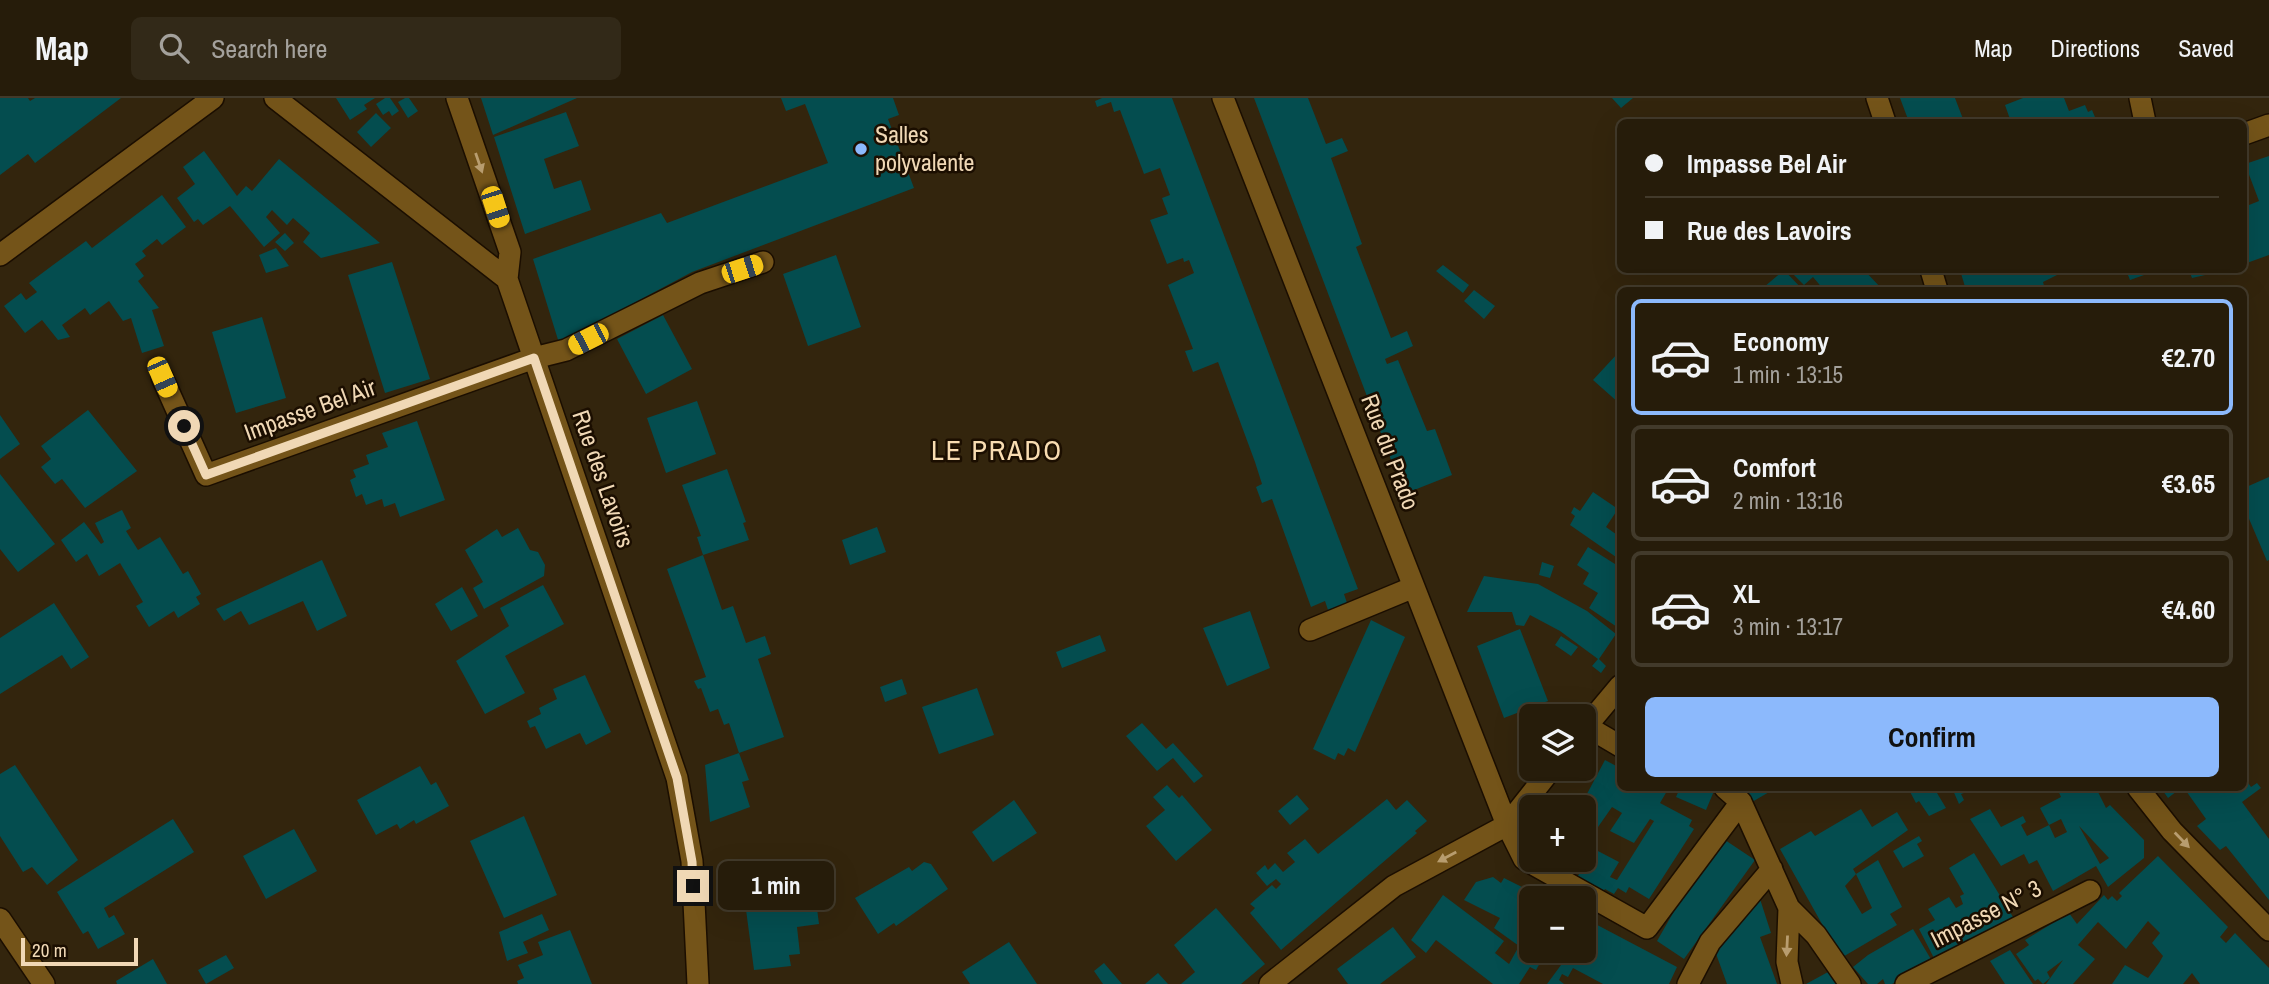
<!DOCTYPE html>
<meta charset="utf-8">
<style>
body{margin:0;font-family:"Archivo Narrow",sans-serif;background:#322918;color:#f1f3f6;height:100vh;display:flex;flex-direction:column;font-size:26px;white-space:nowrap}
*{box-sizing:border-box;margin:0}
p{font-size:23px;color:#a4a19c}
.icon{flex:none;width:38px;height:38px;fill:none;stroke:currentColor;stroke-width:2;stroke-linecap:round;stroke-linejoin:round}
.map{position:relative;flex:1;overflow:hidden}
.details{position:absolute;left:1617px;top:189px;width:630px;height:504px;display:flex;flex-direction:column;background:#261c0a;border-radius:10px;box-shadow:0 7px 28px #0002,0 0 0 2px #423a2b}
.details>*{flex:none}
.banner{position:absolute;left:1617px;top:21px;width:630px;height:154px;border-radius:10px;box-shadow:0 7px 28px #0002,0 0 0 2px #423a2b;display:grid;align-content:center;height:154px;padding:0 28px;background:#261c0a}
.buttons{position:absolute;left:1519px;top:606px;display:grid;gap:14px}
.buttons a{display:grid;place-items:center;width:77px;height:77px;border-radius:10px;background:#261c0a;box-shadow:0 7px 28px #0002,0 0 0 2px #423a2b;font-size:35px}
.scale{position:absolute;left:21px;bottom:18px;width:117px;box-sizing:border-box;padding-left:7px;border:4px solid #f0d8b5;border-top:0;font-size:19px;line-height:24px;white-space:nowrap;color:#f0d8b5;-webkit-text-stroke:5px #1b0e00;paint-order:stroke}
.end{position:absolute;width:32px;height:32px;margin:-16px;border:9px solid #f0d8b5;background:#111;box-shadow:0 0 0 4px #111}
.from{border-radius:50%}
.bubble{position:absolute;height:49px;border-radius:10px;background:#261c0a;box-shadow:0 7px 28px #0002,0 0 0 2px #423a2b;font-size:23px;font-weight:700;line-height:49px;text-align:center}
.car{position:absolute;width:21px;height:42px;margin:-21px -10px;border-radius:9px;box-shadow:0 0 5px 2px #0007;background:linear-gradient(#f5c518 24%,#345 0 40%,#f5c518 0 76%,#345 0 86%,#f5c518 0)}
.banner b{display:flex;align-items:center;gap:24px;height:66px;font-size:26px}
.banner b+b{border-top:2px solid #423a2b}
.banner i{width:18px;height:18px;background:#f1f3f6}
ul{padding:12px 0 0;list-style:none}
li{display:flex;align-items:center;gap:21px;height:116px;margin:0 14px 10px;padding:0 14px;border:4px solid #423a2b;border-radius:10px}
li div{flex:1}
li b{display:block;font-size:26px}
li em{font-style:normal;font-weight:700}
li.current{border-color:#8cb9fc}
li>.icon{width:63px;height:63px;stroke-width:1.5}
.button{display:flex;gap:14px;margin-top:auto;padding:14px 28px}
.button a{flex:1;height:80px;border-radius:10px;background:#8cb9fc;color:#111;font-size:28px;font-weight:700;line-height:80px;text-align:center}
header{display:flex;align-items:center;gap:42px;box-sizing:border-box;height:98px;padding:0 35px;background:#261c0a;border-bottom:2px solid #423a2b}
header strong{font-size:33px}
nav{display:flex;gap:38px;margin-inline-start:auto;font-size:24px}
.search{width:490px;height:63px;background:#322918;display:flex;align-items:center;gap:18px;box-sizing:border-box;padding:0 24px;border-radius:10px;color:#a4a19c;font-size:26px}
.map>svg:first-child{display:block}
.building{fill:#044d4f;fill-rule:evenodd}
.lines{fill:none;stroke-linecap:round;stroke-linejoin:round}
.minor-casing{stroke:#1b0e00;stroke-width:24}
.minor{stroke:#745419;stroke-width:21}
.oneway{fill:#b89d6f}
.route{stroke:#f0d8b5;stroke-width:9}
.poi-dot{fill:#8cb9fc;stroke:#1b0e00;stroke-width:2.5}
.labels{text-anchor:middle;stroke-width:5;stroke-linejoin:round;paint-order:stroke}
.poi-label{font-size:24px;fill:#f0d8b5;stroke:#1b0e00;text-anchor:start}
.street-label{font-size:24px;fill:#f0d8b5;stroke:#1b0e00}
.quarter-label{font-size:28px;letter-spacing:2px;fill:#f8dcb1;stroke:#1b0e00}
</style>
<header>
<strong>Map</strong>
<div class="search"><svg class="icon" aria-label="search" viewBox="0 0 24 24"><circle cx="10" cy="10" r="6"/><path d="M15 15l6 6"/></svg>Search here</div>
<nav><a>Map</a><a>Directions</a><a>Saved</a></nav>
</header>
<div class="map">
<svg width="2269" height="886" viewBox="0 0 2269 886">
<rect width="100%" height="100%" fill="#33250d"/>
<path class="building" d="M 0,0 L 28,0 L 30,3 L 35,0 L 121,0 L 35,65 L 28,56 L 0,77 Z
M 336,0 L 375,0 L 364,7 L 367,11 L 350,22 Z
M 385,0 L 390,0 L 399,13 L 392,18 L 389,13 L 383,17 L 376,6 Z
M 405,0 L 409,0 L 418,13 L 408,20 L 398,4 Z
M 481,0 L 577,0 L 493,37 Z
M 781,0 L 893,0 L 899,17 L 888,21 L 914,90 L 692,174 L 559,245 L 533,161 L 661,115 L 667,125 L 828,65 L 805,6 L 786,13 Z
M 1102,0 L 1172,0 L 1358,491 L 1344,496 L 1347,505 L 1328,512 L 1325,503 L 1311,509 L 1272,401 L 1262,405 L 1256,389 L 1262,386 L 1255,364 L 1218,264 L 1193,274 L 1185,253 L 1193,251 L 1168,187 L 1194,175 L 1189,162 L 1184,164 L 1183,160 L 1167,166 L 1150,122 L 1168,116 L 1162,100 L 1170,97 L 1160,70 L 1144,76 L 1120,12 L 1114,14 L 1111,4 L 1097,9 L 1095,3 Z
M 1254,0 L 1308,0 L 1326,46 L 1342,40 L 1348,53 L 1331,60 L 1362,146 L 1356,149 L 1391,240 L 1407,233 L 1413,248 L 1385,261 L 1387,266 L 1398,262 L 1427,333 L 1435,331 L 1452,377 L 1404,396 Z
M 1612,0 L 1633,0 L 1621,10 Z
M 1900,0 L 1955,0 L 1963,21 L 1969,19 L 1971,24 L 1909,24 Z
M 2023,0 L 2064,0 L 2069,13 L 2085,7 L 2088,14 L 2092,12 L 2097,24 L 2011,24 L 2005,7 Z
M 566,14 L 579,48 L 544,61 L 554,91 L 581,82 L 591,112 L 525,136 L 494,39 Z
M 376,15 L 391,30 L 371,49 L 357,34 Z
M 204,53 L 237,98 L 246,88 L 252,93 L 279,61 L 380,145 L 321,160 L 303,144 L 310,135 L 293,120 L 287,127 L 272,112 L 266,119 L 280,135 L 264,149 L 230,108 L 203,127 L 198,121 L 194,124 L 177,100 L 195,86 L 183,69 Z
M 2269,58 L 2269,157 L 2244,166 L 2244,109 L 2259,103 L 2245,66 Z
M 162,97 L 186,129 L 162,147 L 157,141 L 142,153 L 146,158 L 135,166 L 144,178 L 138,183 L 159,210 L 152,212 L 164,248 L 142,255 L 131,220 L 123,223 L 109,203 L 90,217 L 85,210 L 62,227 L 70,239 L 58,242 L 42,222 L 25,235 L 4,208 L 21,195 L 26,202 L 37,194 L 29,185 L 53,167 L 86,143 L 92,150 Z
M 285,135 L 294,145 L 285,153 L 275,144 Z
M 276,150 L 289,168 L 266,175 L 259,157 Z
M 836,157 L 861,229 L 808,248 L 783,176 Z
M 392,164 L 430,281 L 385,295 L 348,177 Z
M 1443,167 L 1469,187 L 1463,195 L 1436,173 Z
M 1784,172 L 1803,192 L 1767,192 L 1764,189 Z
M 1789,172 L 1864,172 L 1882,191 L 1824,192 L 1813,179 L 1804,187 Z
M 1960,172 L 2067,172 L 2043,184 L 2045,192 L 1966,192 Z
M 2126,172 L 2158,172 L 2130,182 Z
M 2189,172 L 2227,172 L 2192,180 Z
M 1474,192 L 1495,208 L 1484,221 L 1464,203 Z
M 663,217 L 692,271 L 646,296 L 617,241 Z
M 262,219 L 286,300 L 236,315 L 212,234 Z
M 1618,255 L 1620,256 L 1620,306 L 1593,282 Z
M 697,303 L 716,356 L 666,375 L 647,320 Z
M 88,312 L 137,373 L 85,410 L 62,381 L 55,386 L 41,369 L 51,361 L 41,348 Z
M 0,317 L 20,346 L 0,361 Z
M 417,323 L 445,402 L 400,419 L 395,405 L 384,409 L 382,401 L 366,407 L 362,396 L 356,399 L 350,382 L 356,379 L 353,372 L 369,366 L 366,357 L 388,349 L 382,335 Z
M 727,371 L 746,424 L 743,425 L 749,442 L 703,457 L 722,512 L 733,508 L 746,545 L 765,538 L 771,556 L 758,561 L 784,639 L 739,655 L 729,625 L 724,627 L 718,611 L 710,614 L 701,590 L 698,591 L 694,583 L 706,579 L 667,471 L 703,457 L 697,439 L 701,438 L 682,387 Z
M 0,376 L 55,446 L 18,474 L 0,451 Z
M 2269,379 L 2269,462 L 2267,463 L 2244,409 L 2244,390 Z
M 1593,394 L 1618,411 L 1606,429 L 1620,439 L 1620,452 L 1616,459 L 1570,427 L 1575,418 L 1571,415 L 1574,409 L 1580,413 Z
M 122,412 L 131,430 L 126,433 L 138,452 L 160,439 L 183,476 L 188,473 L 201,496 L 196,499 L 200,506 L 178,520 L 174,513 L 149,529 L 136,508 L 143,504 L 120,465 L 99,478 L 87,456 L 76,464 L 61,442 L 84,424 L 101,446 L 104,444 L 95,425 Z
M 877,429 L 886,454 L 850,467 L 842,442 Z
M 518,430 L 530,452 L 538,454 L 545,467 L 544,478 L 484,511 L 473,490 L 483,484 L 465,452 L 497,431 L 502,439 Z
M 1588,449 L 1615,466 L 1620,457 L 1620,531 L 1589,510 L 1598,495 L 1583,486 L 1589,475 L 1577,467 Z
M 322,462 L 347,518 L 317,533 L 303,503 L 249,527 L 241,513 L 224,523 L 216,511 Z
M 1542,464 L 1554,468 L 1550,480 L 1539,477 Z
M 1484,478 L 1538,486 L 1587,513 L 1616,536 L 1599,561 L 1606,568 L 1601,575 L 1592,568 L 1598,561 L 1560,533 L 1530,517 L 1524,528 L 1516,527 L 1512,514 L 1467,514 Z
M 543,487 L 564,526 L 505,558 L 525,595 L 485,616 L 456,563 L 509,528 L 500,510 Z
M 462,489 L 478,518 L 451,533 L 435,506 Z
M 54,505 L 89,559 L 71,571 L 62,557 L 0,596 L 0,540 Z
M 1250,513 L 1270,570 L 1227,588 L 1203,530 Z
M 1371,522 L 1405,539 L 1355,654 L 1348,650 L 1344,658 L 1338,655 L 1335,662 L 1313,651 Z
M 1520,531 L 1548,603 L 1504,620 L 1477,548 Z
M 1100,537 L 1106,553 L 1062,570 L 1056,554 Z
M 1561,538 L 1578,549 L 1571,558 L 1555,547 Z
M 585,577 L 611,634 L 586,647 L 580,635 L 546,651 L 535,628 L 530,630 L 527,623 L 541,616 L 539,610 L 557,601 L 553,591 Z
M 902,581 L 907,596 L 885,604 L 880,589 Z
M 977,590 L 994,637 L 939,656 L 922,609 Z
M 1142,625 L 1166,651 L 1173,645 L 1203,678 L 1194,685 L 1173,660 L 1157,673 L 1126,638 Z
M 739,655 L 749,682 L 742,684 L 750,709 L 710,724 L 705,667 Z
M 1605,662 L 1620,670 L 1620,690 L 1660,690 L 1667,693 L 1660,705 L 1692,722 L 1689,728 L 1694,731 L 1649,801 L 1629,789 L 1626,795 L 1618,790 L 1614,796 L 1605,791 L 1603,794 L 1577,779 L 1596,752 L 1619,764 L 1610,779 L 1617,782 L 1654,723 L 1650,721 L 1634,745 L 1610,733 L 1622,715 L 1612,709 L 1584,749 L 1584,709 L 1580,709 Z
M 15,667 L 78,762 L 47,787 L 32,769 L 23,774 L 0,738 L 0,676 Z
M 420,668 L 431,687 L 436,684 L 449,708 L 416,726 L 414,722 L 400,731 L 397,726 L 376,737 L 357,702 Z
M 2246,682 L 2251,689 L 2257,685 L 2261,690 L 2242,704 L 2269,741 L 2269,802 L 2226,748 L 2220,752 L 2197,728 L 2206,721 L 2184,690 L 2230,690 L 2232,693 L 2244,690 Z
M 1167,687 L 1179,700 L 1182,697 L 1212,732 L 1176,763 L 1146,728 L 1165,712 L 1153,699 Z
M 1680,690 L 1705,690 L 1714,693 L 1706,712 L 1676,699 Z
M 1743,690 L 1776,690 L 1752,704 Z
M 1908,690 L 1934,690 L 1946,710 L 1929,718 L 1919,703 L 1916,705 Z
M 1952,690 L 1978,690 L 1961,696 L 1964,702 L 1959,706 Z
M 2057,690 L 2096,690 L 2106,710 L 2110,707 L 2144,742 L 2144,760 L 2108,789 L 2096,768 L 2053,793 L 2037,762 L 2029,766 L 2024,756 L 2001,768 L 1970,721 L 1990,711 L 2001,729 L 2023,718 L 2026,724 L 2021,727 L 2027,738 L 2049,727 L 2055,740 L 2067,734 L 2061,721 L 2049,727 L 2040,710 L 2061,699 ZM 2079,728 L 2109,760 L 2100,766 Z
M 2161,690 L 2181,690 L 2168,700 Z
M 1297,697 L 1309,711 L 1290,727 L 1278,713 Z
M 1387,701 L 1396,712 L 1407,702 L 1427,723 L 1415,733 L 1417,735 L 1281,852 L 1250,815 L 1255,810 L 1250,806 L 1272,787 L 1276,791 L 1281,786 L 1276,781 L 1267,788 L 1256,775 L 1265,767 L 1268,772 L 1275,765 L 1283,774 L 1295,764 L 1287,755 L 1305,741 L 1318,756 Z
M 1014,702 L 1037,735 L 993,764 L 972,734 Z
M 1861,711 L 1872,729 L 1897,714 L 1908,732 L 1853,771 L 1856,776 L 1845,788 L 1862,816 L 1872,810 L 1856,776 L 1878,762 L 1902,809 L 1890,816 L 1897,827 L 1841,860 L 1780,751 L 1811,733 L 1815,738 Z
M 524,718 L 557,797 L 504,820 L 470,743 Z
M 173,721 L 194,754 L 104,810 L 109,820 L 114,817 L 125,836 L 98,851 L 88,833 L 83,836 L 57,794 Z
M 294,731 L 317,773 L 266,801 L 243,758 Z
M 1919,738 L 1922,743 L 1917,746 L 1924,758 L 1903,770 L 1893,753 Z
M 1725,742 L 1755,762 L 1684,861 L 1657,843 L 1677,808 Z
M 1974,755 L 2013,819 L 1936,864 L 1919,831 L 1935,822 L 1928,811 L 1949,799 L 1956,810 L 1963,806 L 1960,798 L 1964,796 L 1949,770 Z
M 2158,758 L 2228,829 L 2220,839 L 2226,845 L 2235,835 L 2269,870 L 2269,886 L 2200,886 L 2192,875 L 2183,886 L 2112,886 L 2125,867 L 2148,880 L 2159,865 L 2163,858 L 2152,845 L 2160,835 L 2148,823 L 2126,851 L 2098,824 L 2078,847 L 2095,861 L 2073,886 L 2046,886 L 2063,862 L 2047,874 L 2050,880 L 2043,886 L 2038,881 L 2035,883 L 2016,856 L 2029,847 L 2025,842 L 2069,815 L 2077,826 L 2104,797 L 2108,802 L 2112,798 L 2117,803 L 2122,798 L 2119,795 Z
M 924,764 L 931,766 L 948,791 L 896,828 L 894,825 L 878,836 L 855,800 L 909,769 L 912,773 Z
M 1493,779 L 1501,785 L 1504,780 L 1544,800 L 1531,800 L 1531,852 L 1584,852 L 1584,820 L 1677,869 L 1669,886 L 1603,886 L 1573,870 L 1568,879 L 1562,876 L 1559,882 L 1564,886 L 1547,886 L 1561,867 L 1544,858 L 1536,872 L 1530,869 L 1519,886 L 1493,886 L 1436,842 L 1426,855 L 1411,842 L 1443,797 L 1504,843 L 1495,855 L 1509,866 L 1519,848 L 1494,830 L 1500,820 L 1464,802 L 1476,784 Z
M 780,784 L 782,794 L 802,792 L 803,796 L 815,795 L 819,826 L 797,829 L 800,856 L 789,857 L 791,868 L 754,872 L 743,789 Z
M 1760,801 L 1771,835 L 1760,839 L 1777,886 L 1727,886 L 1715,853 Z
M 1216,810 L 1265,866 L 1241,886 L 1181,886 L 1195,874 L 1174,847 Z
M 542,816 L 549,832 L 523,844 L 528,855 L 507,863 L 499,834 Z
M 1393,829 L 1416,859 L 1380,886 L 1348,886 L 1337,871 Z
M 1913,831 L 1932,863 L 1892,886 L 1885,886 L 1883,881 L 1877,886 L 1868,886 L 1853,869 L 1868,857 Z
M 570,832 L 592,886 L 518,886 L 517,883 L 524,880 L 518,867 L 543,857 L 538,844 Z
M 1009,844 L 1037,886 L 970,886 L 962,874 Z
M 2010,852 L 2033,886 L 2005,886 L 1990,863 Z
M 226,857 L 234,870 L 206,886 L 198,872 Z
M 153,861 L 167,886 L 117,886 L 116,883 Z
M 1104,865 L 1122,886 L 1103,886 L 1094,873 Z
M 1828,874 L 1838,886 L 1806,886 Z
M 1158,875 L 1168,886 L 1145,886 Z"/>
<g class="lines">
<g class="minor-casing">
<path id="minor" d="M 275,0 L 507,181 L 677,680 L 692,763 L 698,886
M 457,0 L 510,154 L 507,181
M 1223,0 L 1507,727 L 1524,761 L 1647,830 L 1741,704
M 1877,0 L 1885,24
M 2140,0 L 2145,24
M 2244,36 L 2269,27
M 0,157 L 213,0
M 1931,172 L 1937,192
M 162,279 L 206,377 L 534,260 L 566,252 L 700,185 L 763,164
M 1310,532 L 1414,489
M 1586,628 L 1620,648
M 1584,631 L 1620,588
M 1725,690 L 1741,704 L 1789,810 L 1787,864 L 1792,886
M 2138,690 L 2172,733 L 2269,832
M 1789,810 L 1816,837 L 1850,886
M 0,821 L 44,886
M 1270,886 L 1394,788 L 1507,727 L 1552,670
M 1688,886 L 1710,844 L 1772,771
M 1906,886 L 2090,793"/>
</g>
<use href="#minor" class="minor"/>
</g>
<defs><path id="oneway-solid" d="M-6-.8H1V-3.2L6.5 0L1 3.2V.8H-6Z" transform="scale(1.75)"/></defs>
<g class="oneway">
<use href="#oneway-solid" transform="translate(479 65) rotate(71)"/>
<use href="#oneway-solid" transform="translate(2182 742) rotate(46)"/>
<use href="#oneway-solid" transform="translate(1447 759) rotate(152)"/>
<use href="#oneway-solid" transform="translate(1787 848) rotate(93)"/>
</g>
<g class="lines">
<path class="route" d="M 184,328 L 206,377 L 534,260 L 677,680 L 692,764 L 693,788"/>
</g>
<circle class="poi-dot" cx="861" cy="51" r="7"/>
<g class="labels">
<g class="poi-label">
<text x="875" y="45">Salles<tspan x="875" dy="28">polyvalente</tspan></text>
</g>
<g class="street-label">
<text transform="translate(310 312) rotate(-20)" y="8">Impasse Bel Air</text>
<text transform="translate(1390 354) rotate(69)" y="8">Rue du Prado</text>
<text transform="translate(603 381) rotate(71)" y="8">Rue des Lavoirs</text>
<text transform="translate(1986 816) rotate(-27)" y="8">Impasse N° 3</text>
</g>
<g class="quarter-label">
<text x="997" y="362">LE PRADO</text>
</g>
</g>
</svg>
<div class="buttons">
<a><svg class="icon" aria-label="layers" viewBox="0 0 24 24"><path d="M12 4l9 5-9 5-9-5zM3 14l9 5 9-5"/></svg></a>
<a>+</a>
<a>−</a>
</div>
<div class="scale">20 m</div>
<i class="end from" style="left:184px;top:328px"></i>
<i class="end" style="left:693px;top:788px"></i>
<div class="bubble" style="left:718px;top:763px;width:116px">1 min</div>
<i class="car" style="left:495px;top:109px;rotate:162deg"></i>
<i class="car" style="left:742px;top:171px;rotate:72deg"></i>
<i class="car" style="left:588px;top:241px;rotate:243deg"></i>
<i class="car" style="left:162px;top:279px;rotate:156deg"></i>
<div class="banner">
<b><i class="from"></i>Impasse Bel Air</b>
<b><i></i>Rue des Lavoirs</b>
</div>
<section class="details">
<ul>
<li class="current"><svg class="icon" aria-label="car" viewBox="0 0 24 24"><path d="M5 17H2v-5l4-1 3-4h7l3 4 3 1v5h-3M9 17h6M6 11h13"/><circle cx="7" cy="17" r="2"/><circle cx="17" cy="17" r="2"/></svg><div><b>Economy</b><p>1 min · 13:15</p></div><em>€2.70</em></li>
<li><svg class="icon" aria-label="car" viewBox="0 0 24 24"><path d="M5 17H2v-5l4-1 3-4h7l3 4 3 1v5h-3M9 17h6M6 11h13"/><circle cx="7" cy="17" r="2"/><circle cx="17" cy="17" r="2"/></svg><div><b>Comfort</b><p>2 min · 13:16</p></div><em>€3.65</em></li>
<li><svg class="icon" aria-label="car" viewBox="0 0 24 24"><path d="M5 17H2v-5l4-1 3-4h7l3 4 3 1v5h-3M9 17h6M6 11h13"/><circle cx="7" cy="17" r="2"/><circle cx="17" cy="17" r="2"/></svg><div><b>XL</b><p>3 min · 13:17</p></div><em>€4.60</em></li>
</ul>
<div class="button"><a>Confirm</a></div>
</section>
</div>
